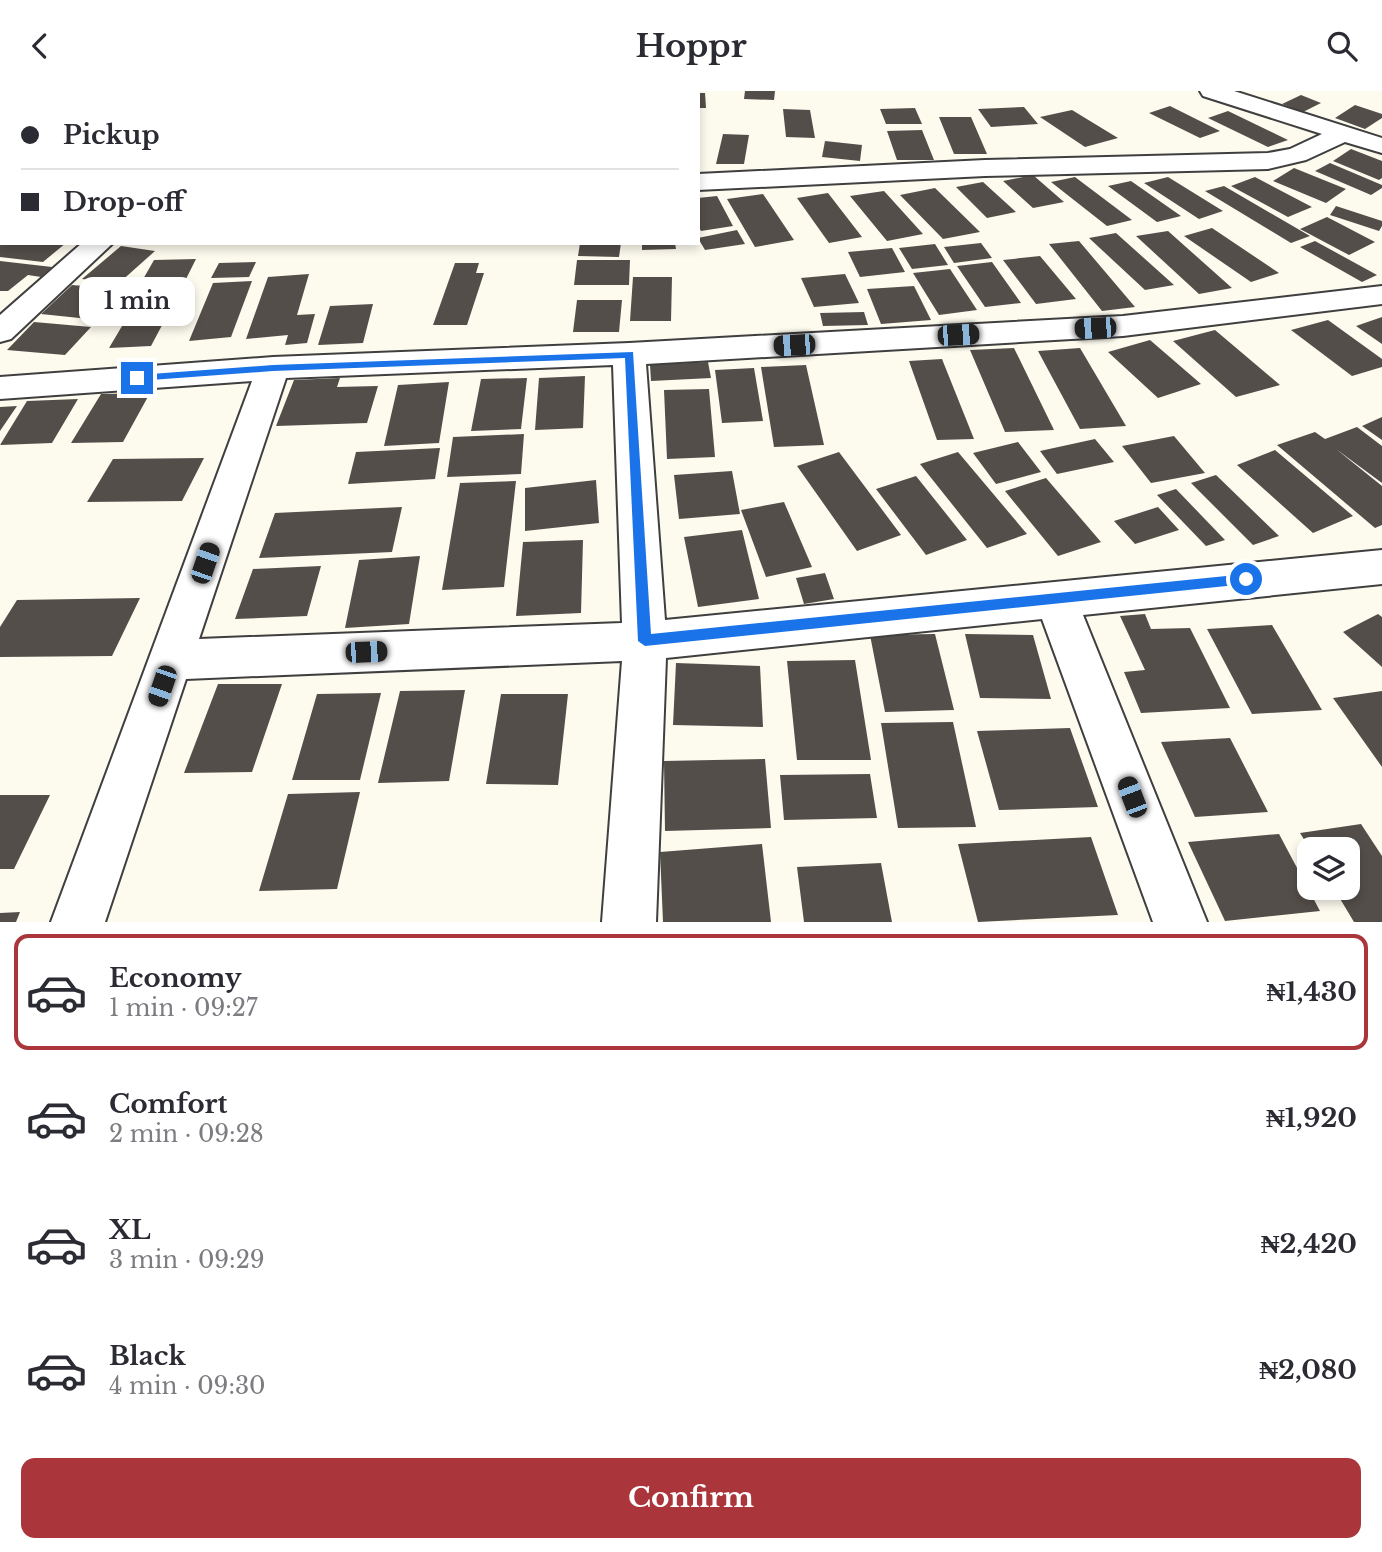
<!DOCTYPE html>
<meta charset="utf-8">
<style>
body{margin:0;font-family:"Libre Baskerville",serif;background:#f7f7f7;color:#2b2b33;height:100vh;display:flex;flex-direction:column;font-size:26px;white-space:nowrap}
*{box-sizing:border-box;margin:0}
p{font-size:23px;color:#7c7c81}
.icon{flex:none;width:38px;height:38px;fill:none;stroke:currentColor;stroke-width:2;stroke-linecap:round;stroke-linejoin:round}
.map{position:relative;height:831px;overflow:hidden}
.details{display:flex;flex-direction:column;background:#fff;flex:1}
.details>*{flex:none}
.top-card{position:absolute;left:0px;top:0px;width:700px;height:154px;box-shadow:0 4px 10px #0003;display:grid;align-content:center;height:154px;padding:0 21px;background:#fff}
.fabs{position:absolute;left:1297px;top:746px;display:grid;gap:14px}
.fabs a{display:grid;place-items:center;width:63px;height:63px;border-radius:14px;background:#fff;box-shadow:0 4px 10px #0003;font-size:35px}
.end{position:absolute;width:32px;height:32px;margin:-16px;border:9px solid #1a73e8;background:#fff;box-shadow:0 0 0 4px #fff}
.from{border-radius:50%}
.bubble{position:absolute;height:49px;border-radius:14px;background:#fff;box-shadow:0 4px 10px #0003;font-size:23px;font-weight:800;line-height:49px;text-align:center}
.car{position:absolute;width:21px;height:42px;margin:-21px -10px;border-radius:9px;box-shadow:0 0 5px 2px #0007;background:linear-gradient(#222 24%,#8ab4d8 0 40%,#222 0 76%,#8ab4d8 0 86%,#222 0)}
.top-card b{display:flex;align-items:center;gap:24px;height:66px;font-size:26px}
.top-card b+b{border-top:2px solid #e1e1e2}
.top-card i{width:18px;height:18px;background:#2b2b33}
ul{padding:12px 0 0;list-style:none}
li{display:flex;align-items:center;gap:21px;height:116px;margin:0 14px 10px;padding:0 7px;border:4px solid transparent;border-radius:14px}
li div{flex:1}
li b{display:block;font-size:26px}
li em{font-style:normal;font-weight:800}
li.selected{border-color:#aa363b}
li>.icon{width:63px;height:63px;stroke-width:1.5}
.button{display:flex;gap:14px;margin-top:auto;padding:14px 21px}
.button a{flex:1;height:80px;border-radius:14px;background:#aa363b;color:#fff;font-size:28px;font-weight:800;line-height:80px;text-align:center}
header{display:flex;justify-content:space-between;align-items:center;height:91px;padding:0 21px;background:#fff;font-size:32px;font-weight:800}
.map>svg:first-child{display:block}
.building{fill:#544e4a}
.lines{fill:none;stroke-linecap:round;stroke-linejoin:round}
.minor-casing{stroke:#3f3f3f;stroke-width:4}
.minor{fill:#fff;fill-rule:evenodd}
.route{fill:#1a73e8}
</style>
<header><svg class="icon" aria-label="back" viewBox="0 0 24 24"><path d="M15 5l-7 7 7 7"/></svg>Hoppr<svg class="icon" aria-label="search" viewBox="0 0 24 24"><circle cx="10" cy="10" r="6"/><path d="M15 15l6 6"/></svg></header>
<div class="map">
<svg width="1382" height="831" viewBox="0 0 1382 831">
<rect width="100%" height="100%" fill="#fdfaee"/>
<path class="building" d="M 745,0 L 775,0 L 774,9 L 744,8 Z
M 698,2 L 705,2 L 706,17 L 698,17 Z
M 1301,4 L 1321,12 L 1303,21 L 1282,13 Z
M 1355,14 L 1382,23 L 1382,27 L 1365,38 L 1335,27 Z
M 1170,15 L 1220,40 L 1200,47 L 1149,22 Z
M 1024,16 L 1038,33 L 991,36 L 978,18 Z
M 915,17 L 922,33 L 886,33 L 880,18 Z
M 783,18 L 810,19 L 815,47 L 786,46 Z
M 1072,19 L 1118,47 L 1085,56 L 1040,26 Z
M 1228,20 L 1288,49 L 1268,56 L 1208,27 Z
M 939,26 L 971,26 L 987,63 L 954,63 Z
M 922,39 L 934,69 L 897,69 L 887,40 Z
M 723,43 L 749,44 L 744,73 L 716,73 Z
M 825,50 L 862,54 L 860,70 L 822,66 Z
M 1351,58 L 1382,70 L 1382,87 L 1379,89 L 1333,70 Z
M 1330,72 L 1382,94 L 1382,97 L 1371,104 L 1315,80 Z
M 1294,77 L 1346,98 L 1326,112 L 1273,90 Z
M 1033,84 L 1064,111 L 1033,117 L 1003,90 Z
M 1075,86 L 1132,129 L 1107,135 L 1051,91 Z
M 1168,86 L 1223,120 L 1199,128 L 1144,92 Z
M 1255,86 L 1312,116 L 1288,126 L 1231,95 Z
M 1131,90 L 1181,125 L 1157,131 L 1108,95 Z
M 983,91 L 1016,121 L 987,127 L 956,96 Z
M 1224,95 L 1310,145 L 1291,152 L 1205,100 Z
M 935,97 L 980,141 L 943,148 L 900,104 Z
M 884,100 L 923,143 L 887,150 L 850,105 Z
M 828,102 L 862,146 L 829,152 L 797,107 Z
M 763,103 L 794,149 L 755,156 L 727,108 Z
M 717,105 L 733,135 L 701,140 L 698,135 L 698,107 Z
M 1336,115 L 1382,130 L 1382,135 L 1379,140 L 1330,124 Z
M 1327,126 L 1375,151 L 1349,164 L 1300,138 Z
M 1212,137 L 1279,182 L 1251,191 L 1184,145 Z
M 737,139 L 745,153 L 705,159 L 698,147 Z
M 1168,140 L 1232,197 L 1199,203 L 1136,145 Z
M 1116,142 L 1174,194 L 1145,199 L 1089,147 Z
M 1079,150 L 1135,216 L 1102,220 L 1049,153 Z
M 1315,150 L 1377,184 L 1362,191 L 1300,156 Z
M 0,152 L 66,152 L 43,171 L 0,166 Z
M 580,152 L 621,152 L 619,166 L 578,165 Z
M 642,152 L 675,152 L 676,158 L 642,159 Z
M 981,152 L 992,167 L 954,172 L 944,156 Z
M 935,153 L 948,174 L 912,178 L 899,157 Z
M 121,155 L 155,160 L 118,193 L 82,188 Z
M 892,157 L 905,181 L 860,186 L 848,161 Z
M 1040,165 L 1076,208 L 1036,213 L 1003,169 Z
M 196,168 L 179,202 L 134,204 L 154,169 Z
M 577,169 L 630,169 L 629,194 L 574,194 Z
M 0,170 L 52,176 L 41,186 L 28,184 L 8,200 L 0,200 Z
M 256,171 L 249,186 L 211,187 L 219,172 Z
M 992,171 L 1021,212 L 985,216 L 957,175 Z
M 455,172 L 479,172 L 476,182 L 484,182 L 467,234 L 433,234 Z
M 950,178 L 977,219 L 939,224 L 913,182 Z
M 309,183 L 297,224 L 315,223 L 307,252 L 285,254 L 288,244 L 246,248 L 268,186 Z
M 845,183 L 859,212 L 814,216 L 801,187 Z
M 633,186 L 672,186 L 671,230 L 630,230 Z
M 252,190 L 231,246 L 189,250 L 213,192 Z
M 72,194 L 118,198 L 89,228 L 41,223 Z
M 914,195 L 931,229 L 881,233 L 867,198 Z
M 177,206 L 151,255 L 109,257 L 138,208 Z
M 577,209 L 622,209 L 619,241 L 573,241 Z
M 373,213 L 363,252 L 318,254 L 330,215 Z
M 864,221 L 868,234 L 823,235 L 820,222 Z
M 1382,226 L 1382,253 L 1356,235 Z
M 1328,229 L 1382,268 L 1382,276 L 1352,285 L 1291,239 Z
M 34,231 L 91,236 L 65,264 L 7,259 Z
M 1215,239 L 1280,294 L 1236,306 L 1173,250 Z
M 1150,249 L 1201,293 L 1158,307 L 1108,261 Z
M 1014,257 L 1054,339 L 1005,341 L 970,259 Z
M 1080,257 L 1126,335 L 1080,338 L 1038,260 Z
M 942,268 L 974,348 L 937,349 L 909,270 Z
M 708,271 L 711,287 L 651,290 L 650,274 Z
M 806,274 L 824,354 L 774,356 L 761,276 Z
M 754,277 L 763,330 L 722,332 L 715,279 Z
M 585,285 L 583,337 L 535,339 L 539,287 Z
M 340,287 L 337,296 L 378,295 L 367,332 L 276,335 L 294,289 Z
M 527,287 L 521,338 L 471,340 L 481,288 Z
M 449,291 L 439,352 L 384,355 L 398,294 Z
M 709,298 L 715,366 L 667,368 L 664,299 Z
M 150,302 L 123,351 L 71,352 L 101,303 Z
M 78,308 L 52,352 L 0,354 L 27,310 Z
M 17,315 L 0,340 L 0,316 Z
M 1382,326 L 1382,349 L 1362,335 Z
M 1357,336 L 1382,355 L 1382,392 L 1336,358 L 1382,395 L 1382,434 L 1375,437 L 1277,354 L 1315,341 L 1325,348 Z
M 524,343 L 521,383 L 447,386 L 453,346 Z
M 1174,345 L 1205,382 L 1151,392 L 1122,355 Z
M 1095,348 L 1114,371 L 1057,383 L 1040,360 Z
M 1018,351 L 1041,381 L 996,393 L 973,362 Z
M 440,357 L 435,388 L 348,393 L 356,361 Z
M 1275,359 L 1353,425 L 1313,442 L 1237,374 Z
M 839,361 L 901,444 L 857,460 L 797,375 Z
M 958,361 L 1027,443 L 987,457 L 920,373 Z
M 204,367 L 182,410 L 87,411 L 113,368 Z
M 732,380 L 740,423 L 679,428 L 674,384 Z
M 1216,384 L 1279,445 L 1253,454 L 1191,392 Z
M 916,385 L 967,449 L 926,464 L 876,398 Z
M 1046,387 L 1101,451 L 1058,465 L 1005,400 Z
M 596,389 L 599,432 L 525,440 L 525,397 Z
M 516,390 L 504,496 L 442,499 L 460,392 Z
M 1176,398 L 1225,449 L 1206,455 L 1157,404 Z
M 784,411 L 812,476 L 766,486 L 741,419 Z
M 402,416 L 392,461 L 259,467 L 275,422 Z
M 1158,416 L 1179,439 L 1135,453 L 1114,430 Z
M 742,439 L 759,508 L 698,516 L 684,446 Z
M 583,449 L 581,522 L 516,525 L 523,451 Z
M 420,465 L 409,533 L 345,537 L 359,469 Z
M 321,475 L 307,525 L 235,528 L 253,478 Z
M 825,482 L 834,508 L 804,513 L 796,487 Z
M 140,507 L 112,565 L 0,566 L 0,536 L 17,509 Z
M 1145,523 L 1151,538 L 1190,537 L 1230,617 L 1141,622 L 1124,581 L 1145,579 L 1120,525 Z
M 1378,523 L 1382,526 L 1382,576 L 1343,541 Z
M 1272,534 L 1322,619 L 1252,623 L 1207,538 Z
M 935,543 L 954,619 L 885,621 L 870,544 Z
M 965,543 L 1033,544 L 1051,608 L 980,607 Z
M 855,569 L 871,669 L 797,669 L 787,570 Z
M 676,572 L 760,575 L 763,636 L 673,634 Z
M 218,593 L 282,593 L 252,681 L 184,682 Z
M 465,599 L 449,690 L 378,692 L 400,600 Z
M 1382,600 L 1382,676 L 1333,607 Z
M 381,602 L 360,689 L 292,689 L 317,603 Z
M 501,603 L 568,603 L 558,694 L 486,693 Z
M 953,631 L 976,736 L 898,737 L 881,632 Z
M 1070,637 L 1098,716 L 999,719 L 977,640 Z
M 1230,647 L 1268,721 L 1195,726 L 1161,651 Z
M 765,668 L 771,737 L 665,740 L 664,670 Z
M 870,683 L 877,727 L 784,729 L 780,684 Z
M 360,701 L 337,798 L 259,800 L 288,703 Z
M 0,704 L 50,704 L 14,778 L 0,778 Z
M 1361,733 L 1382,765 L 1382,831 L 1354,831 L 1333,796 L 1348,796 L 1348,758 L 1310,758 L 1300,742 Z
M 1279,743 L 1320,820 L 1225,830 L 1188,751 Z
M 1091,746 L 1118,824 L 978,831 L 958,753 Z
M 762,753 L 771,831 L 663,831 L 660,761 Z
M 881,772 L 892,831 L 804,831 L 797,776 Z
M 20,821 L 16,831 L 0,831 L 0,822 Z"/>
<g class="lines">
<g class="minor-casing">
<path id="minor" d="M 513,0 L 535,0 L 512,2 Z
M 1200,0 L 1234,0 L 1382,47 L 1382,62 L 1345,51 L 1306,69 L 1268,78 L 985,85 L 698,99 L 698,83 L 985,69 L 1268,62 L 1290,58 L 1322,43 L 1203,5 Z
M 0,54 L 2,54 L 2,68 L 0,68 Z
M 82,152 L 113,152 L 11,248 L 0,251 L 0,224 Z
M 1382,195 L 1382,213 L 1123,245 L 646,273 L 665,529 L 1382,459 L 1382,493 L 1083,524 L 1207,831 L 1153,831 L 1042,528 L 666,567 L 656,831 L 602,831 L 622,570 L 186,588 L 105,831 L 51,831 L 252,290 L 0,308 L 0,286 L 273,266 L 629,252 L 1123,225 ZM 613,274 L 622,532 L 199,548 L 286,287 Z"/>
</g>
<use href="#minor" class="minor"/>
</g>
<path class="route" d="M 633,261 L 651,543 L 1246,483 L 1252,488 L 1246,493 L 645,555 L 638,550 L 625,267 L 273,280 L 137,290 L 132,287 L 137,284 L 273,274 Z"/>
</svg>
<div class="fabs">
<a><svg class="icon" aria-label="layers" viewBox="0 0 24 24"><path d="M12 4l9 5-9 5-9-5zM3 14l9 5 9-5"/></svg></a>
</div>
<i class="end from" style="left:1246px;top:488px"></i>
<i class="end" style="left:137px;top:287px"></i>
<div class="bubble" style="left:79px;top:186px;width:116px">1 min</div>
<i class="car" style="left:1095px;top:237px;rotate:267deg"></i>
<i class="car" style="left:958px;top:244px;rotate:87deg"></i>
<i class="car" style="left:794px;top:254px;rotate:267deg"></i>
<i class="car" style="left:205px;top:472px;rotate:19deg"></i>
<i class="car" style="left:366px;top:561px;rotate:88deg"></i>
<i class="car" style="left:162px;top:595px;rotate:199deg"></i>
<i class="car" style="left:1132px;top:706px;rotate:339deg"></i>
<div class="top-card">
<b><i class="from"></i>Pickup</b>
<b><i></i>Drop-off</b>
</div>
</div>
<section class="details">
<ul>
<li class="selected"><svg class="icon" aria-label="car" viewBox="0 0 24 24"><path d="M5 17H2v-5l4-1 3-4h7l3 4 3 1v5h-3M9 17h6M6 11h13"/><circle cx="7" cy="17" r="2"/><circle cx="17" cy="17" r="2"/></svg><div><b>Economy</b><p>1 min · 09:27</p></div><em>₦1,430</em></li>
<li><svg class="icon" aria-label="car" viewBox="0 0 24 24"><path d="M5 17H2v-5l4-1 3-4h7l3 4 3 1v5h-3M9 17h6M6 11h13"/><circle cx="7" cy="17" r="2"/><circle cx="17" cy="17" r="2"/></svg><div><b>Comfort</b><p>2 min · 09:28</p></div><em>₦1,920</em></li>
<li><svg class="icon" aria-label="car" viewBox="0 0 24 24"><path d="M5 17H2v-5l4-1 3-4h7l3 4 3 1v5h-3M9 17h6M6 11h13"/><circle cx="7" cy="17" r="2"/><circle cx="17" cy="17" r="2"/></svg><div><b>XL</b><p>3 min · 09:29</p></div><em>₦2,420</em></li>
<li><svg class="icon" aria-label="car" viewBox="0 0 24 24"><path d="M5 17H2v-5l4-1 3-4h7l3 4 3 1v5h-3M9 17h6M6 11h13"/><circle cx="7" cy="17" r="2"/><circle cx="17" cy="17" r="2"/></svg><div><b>Black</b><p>4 min · 09:30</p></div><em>₦2,080</em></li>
</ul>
<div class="button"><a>Confirm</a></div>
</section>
